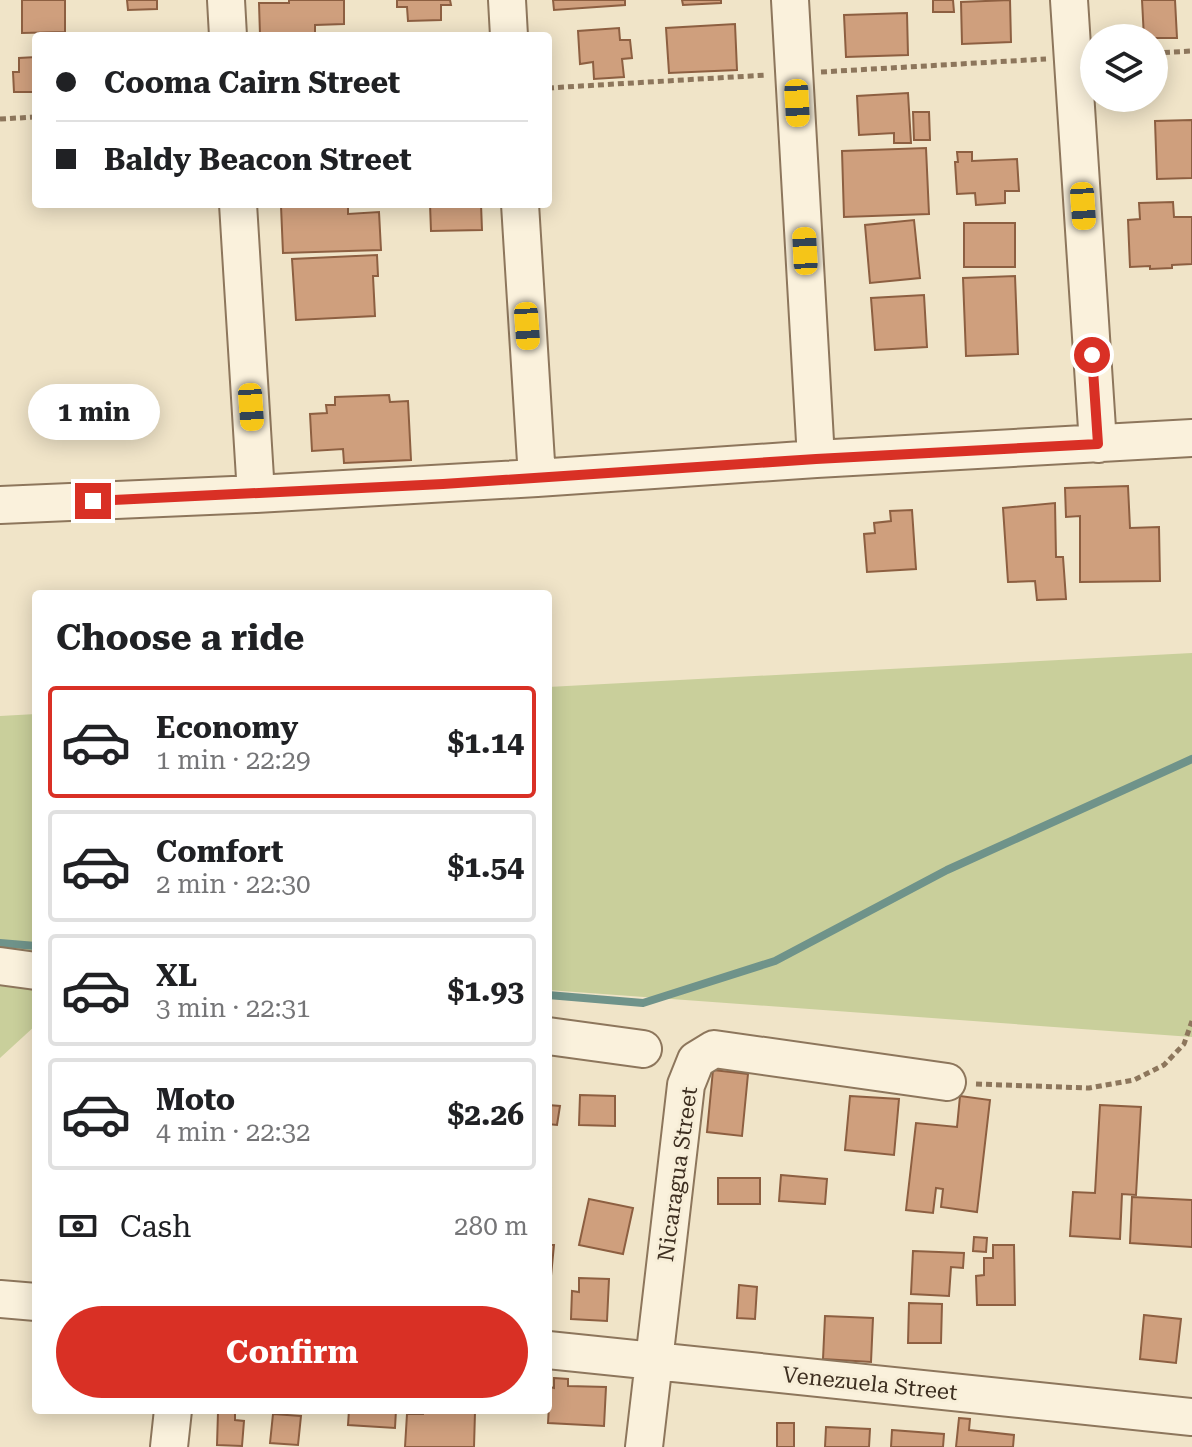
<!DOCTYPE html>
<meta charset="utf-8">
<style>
body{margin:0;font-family:"Roboto Serif",serif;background:#f2f2f2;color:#202124;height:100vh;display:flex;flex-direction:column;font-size:30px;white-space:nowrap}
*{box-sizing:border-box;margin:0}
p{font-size:26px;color:#757577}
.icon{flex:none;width:44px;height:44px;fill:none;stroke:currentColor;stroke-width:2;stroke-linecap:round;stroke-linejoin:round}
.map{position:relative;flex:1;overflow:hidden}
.drawer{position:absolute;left:32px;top:590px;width:520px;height:824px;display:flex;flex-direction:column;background:#fff;border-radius:8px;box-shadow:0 4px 20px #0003}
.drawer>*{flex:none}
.hud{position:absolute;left:32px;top:32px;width:520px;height:176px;border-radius:8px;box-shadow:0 4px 20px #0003;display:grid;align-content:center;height:176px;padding:0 24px;background:#fff}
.fabs{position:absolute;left:1080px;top:24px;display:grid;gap:16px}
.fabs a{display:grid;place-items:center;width:88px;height:88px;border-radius:50%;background:#fff;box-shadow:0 4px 20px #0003;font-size:40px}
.end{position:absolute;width:36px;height:36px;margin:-18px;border:10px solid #d93025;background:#fff;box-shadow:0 0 0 4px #fff}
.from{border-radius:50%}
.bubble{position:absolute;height:56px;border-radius:28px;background:#fff;box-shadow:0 4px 20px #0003;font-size:26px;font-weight:700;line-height:56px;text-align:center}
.car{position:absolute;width:24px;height:48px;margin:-24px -12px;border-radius:10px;box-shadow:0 0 6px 2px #0007;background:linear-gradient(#f5c518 24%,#345 0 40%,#f5c518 0 76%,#345 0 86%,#f5c518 0)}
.hud b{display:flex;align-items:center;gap:28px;height:76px;font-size:30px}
.hud b+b{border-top:2px solid #e0e0e0}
.hud i{width:20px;height:20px;background:#202124}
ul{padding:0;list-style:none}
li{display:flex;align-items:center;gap:24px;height:112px;margin:0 16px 12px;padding:0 8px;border:4px solid #e0e0e0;border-radius:8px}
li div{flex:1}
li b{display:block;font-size:30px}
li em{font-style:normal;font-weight:700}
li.current{border-color:#d93025}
li>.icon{width:72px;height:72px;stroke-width:1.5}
h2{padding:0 24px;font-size:36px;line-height:96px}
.pay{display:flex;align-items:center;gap:20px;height:88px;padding:0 24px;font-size:30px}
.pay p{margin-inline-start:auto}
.action{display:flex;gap:16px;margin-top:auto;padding:16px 24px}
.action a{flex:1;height:92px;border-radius:48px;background:#d93025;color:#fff;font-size:32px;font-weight:700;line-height:92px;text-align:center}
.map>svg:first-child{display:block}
.green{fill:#c9cf9b}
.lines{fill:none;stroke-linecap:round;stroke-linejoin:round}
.stream{stroke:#6f938a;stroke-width:8}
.building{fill:#cf9f7d;stroke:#8d5f41;stroke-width:2}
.minor-casing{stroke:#8d765c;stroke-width:40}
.path{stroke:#8d765c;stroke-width:5;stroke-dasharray:6 4;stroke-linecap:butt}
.minor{stroke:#faf1dc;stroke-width:36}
.route{stroke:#d93025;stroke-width:10}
.labels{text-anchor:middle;stroke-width:6;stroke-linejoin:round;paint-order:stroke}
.street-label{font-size:22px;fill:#3d2e20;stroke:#f7eed8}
</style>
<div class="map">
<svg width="1192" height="1447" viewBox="0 0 1192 1447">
<rect width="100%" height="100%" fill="#f0e4c8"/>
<path class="green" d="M 1192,653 L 1192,1037 L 548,990 L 548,687 Z
M 36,714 L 36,1025 L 0,1058 L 0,716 Z"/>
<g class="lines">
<path class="stream" d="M 0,943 L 36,946
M 548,995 L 643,1003 L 775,961 L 947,870 L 1192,759"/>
</g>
<path class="building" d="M 22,0 L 65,0 L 65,32 L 22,33 Z
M 127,0 L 157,0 L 157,9 L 128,10 Z
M 289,0 L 344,0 L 344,24 L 315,25 L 315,35 L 260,35 L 259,3 L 289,3 Z
M 397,0 L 450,0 L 451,5 L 441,5 L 441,20 L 408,21 L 407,7 L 397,7 Z
M 553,0 L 625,0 L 625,5 L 554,10 Z
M 682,0 L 721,0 L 721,3 L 683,5 Z
M 933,0 L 953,0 L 954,12 L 933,12 Z
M 1010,0 L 1011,42 L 962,44 L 961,2 Z
M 1142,0 L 1175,0 L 1177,38 L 1144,38 Z
M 907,13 L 908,55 L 846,57 L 844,15 Z
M 735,24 L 737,70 L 669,73 L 666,28 Z
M 619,28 L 620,40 L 630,40 L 632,58 L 622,59 L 624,77 L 594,79 L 593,62 L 580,64 L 578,31 Z
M 36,57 L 36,103 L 35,103 L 34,92 L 14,92 L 13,72 L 19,72 L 19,58 Z
M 908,93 L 911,143 L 894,143 L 894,133 L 859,135 L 857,96 Z
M 913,112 L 929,112 L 930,140 L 914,140 Z
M 1192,120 L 1192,178 L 1157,179 L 1155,121 Z
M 926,148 L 929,214 L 844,217 L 842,151 Z
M 957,152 L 972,152 L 972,161 L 1017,159 L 1019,191 L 1005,191 L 1005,203 L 976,205 L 975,193 L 957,194 L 955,162 L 958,162 Z
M 1173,202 L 1174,217 L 1192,217 L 1192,264 L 1172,265 L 1172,268 L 1150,269 L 1150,266 L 1130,267 L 1128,220 L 1140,219 L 1139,203 Z
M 293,204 L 348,204 L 348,214 L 379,212 L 381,250 L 283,253 L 281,206 L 293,206 Z
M 430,204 L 481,204 L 482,230 L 431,231 Z
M 914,220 L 920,278 L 870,283 L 865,225 Z
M 964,223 L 1015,223 L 1015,267 L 964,267 Z
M 377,255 L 378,276 L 373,276 L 375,316 L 296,320 L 292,259 Z
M 1015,276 L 1018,354 L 966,356 L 963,278 Z
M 924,295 L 927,347 L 875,350 L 871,298 Z
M 389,395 L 390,402 L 408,401 L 411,460 L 344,463 L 343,449 L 312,451 L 310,414 L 327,413 L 326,405 L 335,405 L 335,397 Z
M 1128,486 L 1130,528 L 1159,527 L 1160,581 L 1080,582 L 1080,516 L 1066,517 L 1065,488 Z
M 1055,503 L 1056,557 L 1063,557 L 1066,599 L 1037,600 L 1035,581 L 1008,582 L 1003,508 Z
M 912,510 L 916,569 L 867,572 L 864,534 L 875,533 L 874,523 L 891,521 L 890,511 Z
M 713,1070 L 748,1074 L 742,1136 L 707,1132 Z
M 580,1095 L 615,1096 L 615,1126 L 579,1125 Z
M 850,1096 L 899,1099 L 894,1155 L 845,1150 Z
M 960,1096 L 990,1100 L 977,1212 L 941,1207 L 943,1189 L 936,1188 L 933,1213 L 906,1210 L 916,1123 L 957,1127 Z
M 548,1105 L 560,1106 L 557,1125 L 548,1124 Z
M 1100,1105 L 1141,1107 L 1136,1195 L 1122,1194 L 1120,1239 L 1070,1236 L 1073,1192 L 1095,1193 Z
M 781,1175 L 827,1179 L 825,1204 L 779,1201 Z
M 718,1178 L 760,1178 L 760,1204 L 718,1204 Z
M 548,1188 L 551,1188 L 549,1233 L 548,1233 Z
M 1132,1197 L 1192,1200 L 1192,1247 L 1130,1243 Z
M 589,1199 L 633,1208 L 623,1254 L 579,1245 Z
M 974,1237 L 987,1238 L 986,1252 L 973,1251 Z
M 548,1245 L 554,1245 L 550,1286 L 548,1286 Z
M 993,1245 L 1014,1245 L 1015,1305 L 977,1305 L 976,1276 L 984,1275 L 984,1258 L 993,1258 Z
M 913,1251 L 964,1253 L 963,1268 L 951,1267 L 949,1296 L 911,1294 Z
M 579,1278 L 609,1279 L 607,1321 L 571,1319 L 572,1291 L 579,1292 Z
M 739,1285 L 757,1287 L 755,1319 L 737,1318 Z
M 909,1303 L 942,1304 L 941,1343 L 908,1343 Z
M 1144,1315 L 1181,1319 L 1176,1363 L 1140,1359 Z
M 825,1316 L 873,1318 L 871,1362 L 823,1359 Z
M 554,1378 L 568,1379 L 568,1386 L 606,1387 L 604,1426 L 548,1423 L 550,1387 L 554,1388 Z
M 349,1410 L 396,1410 L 395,1428 L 348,1425 Z
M 423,1410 L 475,1412 L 474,1447 L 405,1447 L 407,1414 L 423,1414 Z
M 218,1412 L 235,1413 L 235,1420 L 244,1421 L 242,1446 L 217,1445 Z
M 273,1414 L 301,1416 L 298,1445 L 270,1443 Z
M 959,1418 L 970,1419 L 969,1430 L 1014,1435 L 1013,1447 L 956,1447 Z
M 777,1423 L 794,1423 L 794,1447 L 777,1447 Z
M 826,1427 L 870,1429 L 869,1447 L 825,1447 Z
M 892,1430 L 944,1434 L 943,1447 L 891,1447 Z"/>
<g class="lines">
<g class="minor-casing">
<path id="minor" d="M 226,0 L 228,36
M 507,0 L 509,36
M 790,0 L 816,459
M 1069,0 L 1098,444
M 238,204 L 256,494
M 520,204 L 537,478
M 0,505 L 256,494 L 537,478 L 816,459 L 1192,438
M 0,966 L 36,971
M 548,1036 L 643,1049
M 0,1299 L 36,1302
M 548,1350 L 1192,1417
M 169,1447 L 173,1410
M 644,1447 L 686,1085 L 696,1060 L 714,1049 L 947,1082"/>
</g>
<path class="path" d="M 1154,53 L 1192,51
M 821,72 L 1046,59
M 548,88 L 767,75
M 0,119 L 36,117
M 976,1084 L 1089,1088 L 1134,1080 L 1164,1065 L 1184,1044 L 1192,1021"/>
<use href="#minor" class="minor"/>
</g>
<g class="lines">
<path class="route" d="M 93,501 L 443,484 L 816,459 L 1098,444 L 1092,355"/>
</g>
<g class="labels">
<g class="street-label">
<text transform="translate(677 1174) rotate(-82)" y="8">Nicaragua Street</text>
<text transform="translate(870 1383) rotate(6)" y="8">Venezuela Street</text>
</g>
</g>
</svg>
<div class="fabs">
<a><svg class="icon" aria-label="layers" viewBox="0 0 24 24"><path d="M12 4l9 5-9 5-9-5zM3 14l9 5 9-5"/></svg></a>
</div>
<i class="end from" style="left:1092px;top:355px"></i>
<i class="end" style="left:93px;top:501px"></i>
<div class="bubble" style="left:28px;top:384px;width:132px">1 min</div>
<i class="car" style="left:797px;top:103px;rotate:177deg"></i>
<i class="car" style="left:1083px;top:206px;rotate:176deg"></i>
<i class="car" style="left:805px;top:251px;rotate:357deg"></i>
<i class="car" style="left:527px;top:326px;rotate:176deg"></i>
<i class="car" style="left:251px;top:407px;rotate:176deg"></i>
<div class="hud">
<b><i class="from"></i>Cooma Cairn Street</b>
<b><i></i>Baldy Beacon Street</b>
</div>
<section class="drawer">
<h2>Choose a ride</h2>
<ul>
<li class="current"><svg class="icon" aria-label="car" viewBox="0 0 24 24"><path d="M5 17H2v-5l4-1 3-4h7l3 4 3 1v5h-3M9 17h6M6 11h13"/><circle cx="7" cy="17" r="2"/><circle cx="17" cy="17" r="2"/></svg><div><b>Economy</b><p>1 min · 22:29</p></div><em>$1.14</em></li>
<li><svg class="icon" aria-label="car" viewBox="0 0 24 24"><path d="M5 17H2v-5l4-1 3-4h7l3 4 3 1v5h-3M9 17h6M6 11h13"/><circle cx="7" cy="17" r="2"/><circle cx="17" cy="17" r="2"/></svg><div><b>Comfort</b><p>2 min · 22:30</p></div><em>$1.54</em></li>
<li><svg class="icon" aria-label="car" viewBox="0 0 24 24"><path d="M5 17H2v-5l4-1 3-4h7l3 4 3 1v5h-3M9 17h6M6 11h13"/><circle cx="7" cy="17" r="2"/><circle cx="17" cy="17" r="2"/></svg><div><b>XL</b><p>3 min · 22:31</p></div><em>$1.93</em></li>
<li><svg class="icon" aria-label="car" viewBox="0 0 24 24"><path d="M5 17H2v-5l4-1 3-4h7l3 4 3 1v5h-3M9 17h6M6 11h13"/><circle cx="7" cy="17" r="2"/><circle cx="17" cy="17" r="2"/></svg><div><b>Moto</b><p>4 min · 22:32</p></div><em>$2.26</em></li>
</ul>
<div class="pay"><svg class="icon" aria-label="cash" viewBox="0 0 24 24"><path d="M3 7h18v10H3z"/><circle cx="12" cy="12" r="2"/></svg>Cash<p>280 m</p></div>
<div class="action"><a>Confirm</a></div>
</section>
</div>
